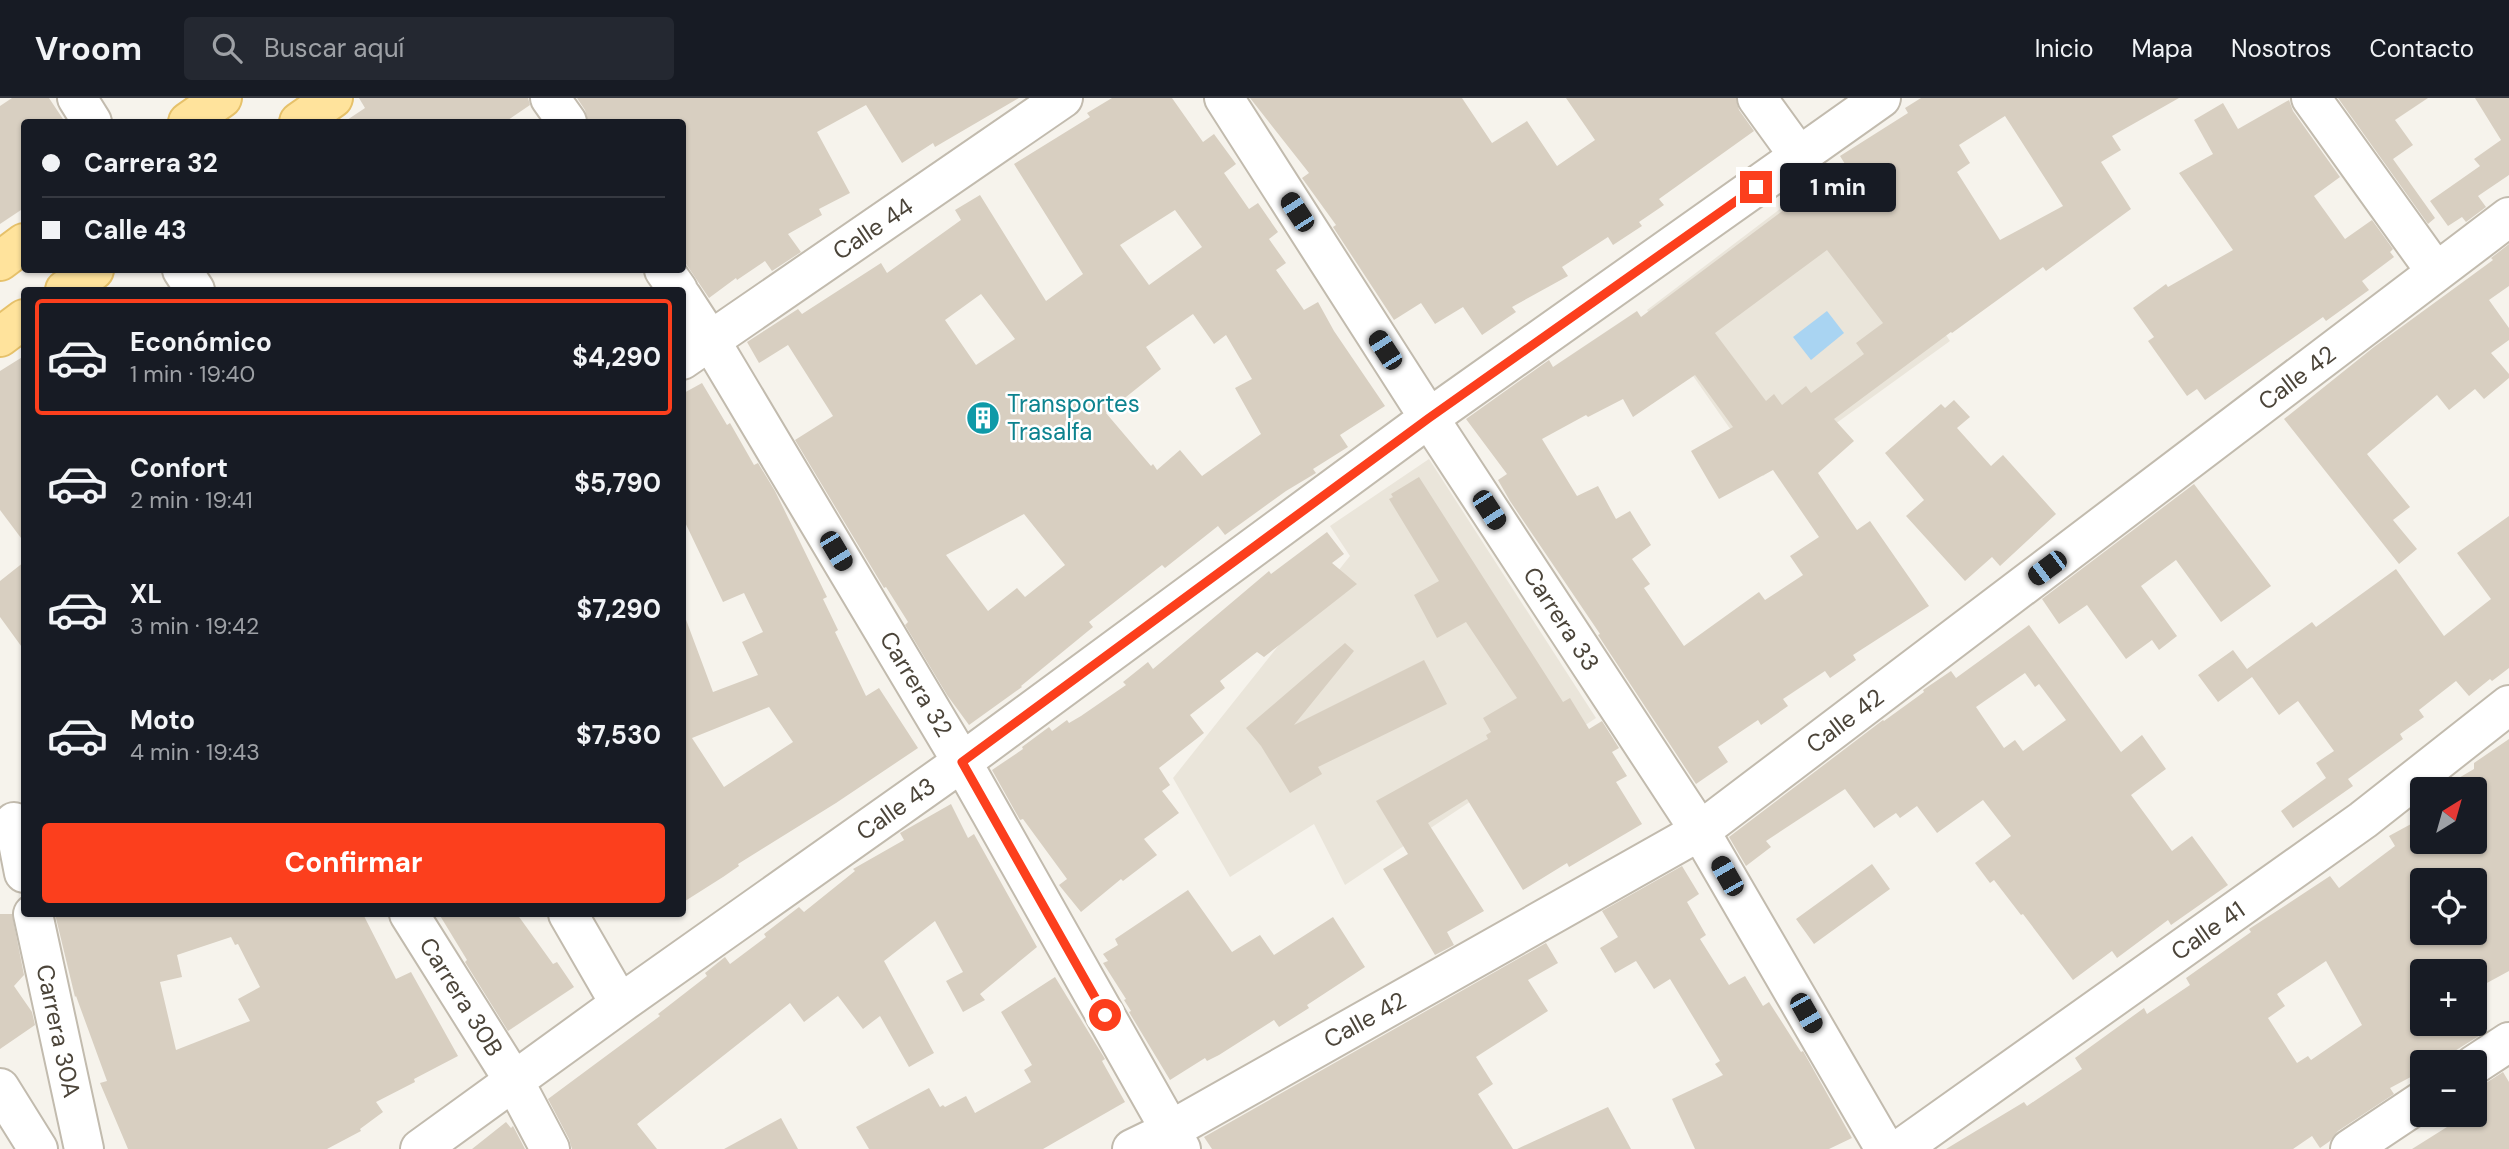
<!DOCTYPE html>
<html lang="es">
<meta charset="utf-8">
<style>
body{margin:0;font-family:"DM Sans",sans-serif;background:#242831;color:#f1f3f6;height:100vh;display:flex;flex-direction:column;font-size:26px;white-space:nowrap}
*{box-sizing:border-box;margin:0}
p{font-size:23px;color:#9ea1a6}
.icon{flex:none;width:38px;height:38px;fill:none;stroke:currentColor;stroke-width:2;stroke-linecap:round;stroke-linejoin:round}
.map{position:relative;flex:1;overflow:hidden}
.side{position:absolute;left:21px;top:189px;width:665px;height:630px;display:flex;flex-direction:column;background:#171b24;border-radius:7px;box-shadow:0 2px 5px #0004}
.side>*{flex:none}
.guide{position:absolute;left:21px;top:21px;width:665px;height:154px;border-radius:7px;box-shadow:0 2px 5px #0004;display:grid;align-content:center;height:154px;padding:0 21px;background:#171b24}
.needle{width:46px;rotate:37deg}
.fabs{position:absolute;left:2410px;top:679px;display:grid;gap:14px}
.fabs a{display:grid;place-items:center;width:77px;height:77px;border-radius:7px;background:#171b24;box-shadow:0 2px 5px #0004;font-size:35px}
.end{position:absolute;width:32px;height:32px;margin:-16px;border:9px solid #fc3f1d;background:#fff;box-shadow:0 0 0 4px #fff}
.from{border-radius:50%}
.bubble{position:absolute;height:49px;border-radius:7px;background:#171b24;box-shadow:0 2px 5px #0004;font-size:23px;font-weight:700;line-height:49px;text-align:center}
.car{position:absolute;width:21px;height:42px;margin:-21px -10px;border-radius:9px;box-shadow:0 0 5px 2px #0007;background:linear-gradient(#222 24%,#8ab4d8 0 40%,#222 0 76%,#8ab4d8 0 86%,#222 0)}
.guide b{display:flex;align-items:center;gap:24px;height:66px;font-size:26px}
.guide b+b{border-top:2px solid #363941}
.guide i{width:18px;height:18px;background:#f1f3f6}
ul{padding:12px 0 0;list-style:none}
li{display:flex;align-items:center;gap:21px;height:116px;margin:0 14px 10px;padding:0 7px;border:4px solid transparent;border-radius:7px}
li div{flex:1}
li b{display:block;font-size:26px}
li em{font-style:normal;font-weight:700}
li.active{border-color:#fc3f1d}
li>.icon{width:63px;height:63px;stroke-width:1.5}
.cta{display:flex;gap:14px;margin-top:auto;padding:14px 21px}
.cta a{flex:1;height:80px;border-radius:7px;background:#fc3f1d;color:#fff;font-size:28px;font-weight:700;line-height:80px;text-align:center}
header{display:flex;align-items:center;gap:42px;box-sizing:border-box;height:98px;padding:0 35px;background:#171b24;border-bottom:2px solid #363941}
header strong{font-size:33px}
nav{display:flex;gap:38px;margin-inline-start:auto;font-size:24px}
.search{width:490px;height:63px;background:#242831;display:flex;align-items:center;gap:18px;box-sizing:border-box;padding:0 24px;border-radius:7px;color:#9ea1a6;font-size:26px}
.map>svg:first-child{display:block}
.residential{fill:#eae5da}
.water{fill:#a9d4f2}
.building{fill:#d8cfc1;fill-rule:evenodd}
.lines{fill:none;stroke-linecap:round;stroke-linejoin:round}
.minor-casing{stroke:#c2bbae;stroke-width:42}
.major-casing{stroke:#e6c16a;stroke-width:42}
.minor{stroke:#fff;stroke-width:38}
.major{stroke:#ffe39c;stroke-width:38}
.route{stroke:#fc3f1d;stroke-width:9}
.labels{text-anchor:middle;stroke-width:5;stroke-linejoin:round;paint-order:stroke}
.street-label{font-size:24px;fill:#4b4439;stroke:#fff}
.culture-label{font-size:24px;fill:#0d838f;stroke:#fff;text-anchor:start}
</style>
<header>
<strong>Vroom</strong>
<div class="search"><svg class="icon" aria-label="search" viewBox="0 0 24 24"><circle cx="10" cy="10" r="6"/><path d="M15 15l6 6"/></svg>Buscar aquí</div>
<nav><a>Inicio</a><a>Mapa</a><a>Nosotros</a><a>Contacto</a></nav>
</header>
<div class="map">
<svg width="2509" height="1051" viewBox="0 0 2509 1051">
<rect width="100%" height="100%" fill="#f6f3ec"/>
<path class="residential" d="M 1834,70 L 1950,243 L 1763,378 L 1647,212 Z
M 1429,361 L 1596,620 L 1345,787 L 1314,726 L 1230,779 L 1173,680 L 1350,458 L 1330,428 Z"/>
<path class="water" d="M 1827,213 L 1844,235 L 1811,262 L 1793,239 Z"/>
<path class="building" d="M 12,0 L 49,0 L 65,24 L 24,24 L 24,110 L 0,126 L 0,8 Z
M 359,0 L 528,0 L 530,7 L 505,24 L 344,24 L 365,10 Z
M 577,0 L 1019,0 L 935,49 L 933,45 L 902,65 L 866,7 L 817,34 L 850,95 L 819,111 L 822,117 L 788,136 L 801,154 L 772,173 L 765,163 L 737,182 L 736,180 L 709,200 L 682,160 L 682,24 L 588,24 L 585,12 Z
M 1112,0 L 1172,0 L 1203,44 L 1214,36 L 1236,66 L 1224,75 L 1249,111 L 1258,105 L 1278,134 L 1269,141 L 1286,165 L 1276,172 L 1304,212 L 1318,204 L 1334,233 L 1385,308 L 1340,337 L 1348,349 L 1313,371 L 1316,375 L 1286,393 L 1225,437 L 1218,428 L 1165,470 L 1162,467 L 1089,524 L 1093,529 L 1021,588 L 1022,589 L 969,627 L 947,597 L 905,527 L 908,524 L 886,489 L 884,490 L 795,342 L 833,318 L 788,247 L 759,265 L 747,244 L 798,211 L 802,216 L 881,165 L 887,175 L 961,122 L 955,112 L 980,97 L 1046,203 L 1083,176 L 1014,66 L 1090,19 L 1087,15 ZM 1175,112 L 1202,149 L 1149,187 L 1120,147 ZM 981,196 L 1015,241 L 976,267 L 945,222 ZM 1193,216 L 1214,246 L 1226,237 L 1252,281 L 1235,290 L 1261,336 L 1202,378 L 1180,352 L 1157,372 L 1153,366 L 1151,368 L 1106,315 L 1161,271 L 1146,249 ZM 1024,416 L 1065,467 L 1025,499 L 1017,490 L 988,513 L 946,457 Z
M 1250,0 L 1462,0 L 1492,45 L 1527,23 L 1557,68 L 1595,42 L 1566,0 L 1736,0 L 1739,12 L 1754,33 L 1659,101 L 1664,107 L 1639,124 L 1642,128 L 1613,147 L 1608,139 L 1562,169 L 1568,178 L 1512,209 L 1516,214 L 1482,237 L 1463,209 L 1435,226 L 1421,205 L 1394,222 L 1333,129 L 1336,127 L 1302,80 L 1309,75 Z
M 1921,0 L 2179,0 L 2112,38 L 2121,52 L 2101,64 L 2131,111 L 2046,173 L 2043,169 L 1952,235 L 1951,234 L 1834,321 L 1854,343 L 1818,375 L 1857,432 L 1870,423 L 1929,508 L 1853,557 L 1856,562 L 1830,580 L 1825,573 L 1783,601 L 1788,608 L 1761,627 L 1758,622 L 1718,649 L 1728,664 L 1696,686 L 1598,537 L 1600,536 L 1510,403 L 1498,382 L 1507,376 L 1466,321 L 1549,262 L 1553,269 L 1637,213 L 1641,219 L 1845,66 L 1840,58 L 1908,15 L 1905,10 ZM 2005,18 L 2063,108 L 2000,142 L 1957,74 L 1970,65 L 1959,47 ZM 1827,152 L 1883,225 L 1856,245 L 1864,256 L 1811,295 L 1806,288 L 1782,307 L 1774,296 L 1766,303 L 1715,235 ZM 1695,277 L 1733,329 L 1691,353 L 1719,401 L 1773,372 L 1819,439 L 1790,458 L 1803,477 L 1765,502 L 1759,494 L 1684,548 L 1644,490 L 1650,486 L 1632,461 L 1651,447 L 1630,413 L 1616,421 L 1598,388 L 1577,398 L 1542,341 L 1586,317 L 1588,319 L 1623,301 L 1633,319 Z
M 2338,0 L 2428,0 L 2395,22 L 2413,47 L 2393,61 L 2435,120 L 2428,126 Z
M 2475,0 L 2509,0 L 2509,77 L 2478,98 L 2486,109 L 2466,124 L 2462,119 L 2448,128 L 2430,103 L 2480,68 L 2474,61 L 2501,42 Z
M 2289,2 L 2293,13 L 2340,79 L 2314,98 L 2345,141 L 2372,122 L 2393,151 L 2390,154 L 2394,159 L 2362,183 L 2369,192 L 2326,223 L 2323,219 L 2205,302 L 2197,291 L 2187,298 L 2148,243 L 2154,239 L 2133,210 L 2166,186 L 2168,189 L 2233,152 L 2179,75 L 2213,56 L 2194,22 L 2223,5 L 2238,31 Z
M 2509,146 L 2509,188 L 2489,202 L 2509,230 L 2509,242 L 2491,255 L 2509,276 L 2509,280 L 2484,301 L 2475,291 L 2449,312 L 2437,297 L 2367,356 L 2410,409 L 2393,422 L 2417,451 L 2399,466 L 2284,321 L 2374,249 L 2493,162 L 2491,160 Z
M 24,258 L 24,444 L 0,412 L 0,273 Z
M 702,285 L 727,327 L 730,325 L 754,367 L 758,365 L 775,393 L 827,499 L 823,501 L 838,532 L 835,534 L 866,598 L 879,590 L 918,650 L 836,705 L 738,766 L 739,768 L 723,779 L 682,805 L 682,519 L 685,519 L 713,594 L 758,577 L 742,544 L 763,534 L 744,495 L 723,504 L 682,418 L 682,296 ZM 769,609 L 793,644 L 724,689 L 692,640 Z
M 1954,302 L 1970,319 L 1957,330 L 1991,368 L 2003,357 L 2056,416 L 2000,468 L 1992,459 L 1965,483 L 1906,418 L 1924,402 L 1885,355 L 1941,306 L 1945,310 Z
M 1419,379 L 1563,604 L 1570,600 L 1589,631 L 1602,623 L 1619,650 L 1612,654 L 1627,678 L 1616,684 L 1642,726 L 1569,769 L 1567,765 L 1523,792 L 1467,701 L 1428,725 L 1484,813 L 1447,834 L 1454,847 L 1435,857 L 1383,771 L 1408,756 L 1376,703 L 1488,641 L 1486,637 L 1491,634 L 1483,620 L 1517,600 L 1466,524 L 1437,540 L 1414,497 L 1439,483 L 1389,401 L 1393,399 L 1391,396 Z
M 2194,386 L 2271,488 L 2221,524 L 2176,462 L 2141,488 L 2177,538 L 2159,552 L 2152,542 L 2126,561 L 2087,507 L 2059,526 L 2042,501 Z
M 2509,418 L 2509,570 L 2492,583 L 2490,581 L 2469,598 L 2456,583 L 2419,612 L 2424,619 L 2400,636 L 2403,641 L 2348,681 L 2353,688 L 2293,730 L 2281,713 L 2326,680 L 2316,665 L 2334,653 L 2298,603 L 2279,617 L 2252,579 L 2218,604 L 2198,577 L 2233,552 L 2247,571 L 2312,524 L 2316,529 L 2396,471 L 2444,538 L 2491,501 L 2457,455 Z
M 1327,434 L 1344,456 L 1332,465 L 1357,486 L 1264,559 L 1257,554 L 1220,583 L 1225,590 L 1190,617 L 1204,635 L 1159,670 L 1170,687 L 1162,693 L 1179,715 L 1144,741 L 1157,757 L 1123,783 L 1121,781 L 1081,814 L 1059,787 L 1067,781 L 1023,721 L 1020,722 L 992,672 L 1023,651 L 1022,649 L 1049,629 L 1052,633 L 1067,622 L 1069,625 L 1081,618 L 1126,587 L 1123,584 L 1148,564 L 1153,571 L 1269,473 L 1271,476 Z
M 24,464 L 24,552 L 0,519 L 0,483 Z
M 2029,527 L 2121,654 L 2142,637 L 2166,671 L 2131,697 L 2172,753 L 2192,738 L 2228,787 L 2171,827 L 2168,822 L 2117,860 L 2112,853 L 2073,882 L 2023,816 L 2021,817 L 1994,782 L 1990,785 L 1975,765 L 2011,738 L 1983,702 L 1937,735 L 1917,708 L 1900,720 L 1896,715 L 1874,730 L 1845,691 L 1766,743 L 1771,749 L 1746,768 L 1729,739 L 1883,622 L 1884,623 L 1924,594 L 1923,592 L 1951,573 L 1956,580 ZM 2025,575 L 2035,589 L 2039,586 L 2066,622 L 2023,653 L 2015,642 L 2004,650 L 1976,609 Z
M 1345,545 L 1354,553 L 1294,627 L 1424,562 L 1447,606 L 1318,669 L 1322,676 L 1290,695 L 1261,648 L 1246,630 Z
M 2509,641 L 2509,873 L 2474,892 L 2474,873 L 2422,873 L 2422,926 L 2476,926 L 2482,936 L 2437,964 L 2422,964 L 2422,973 L 2390,990 L 2394,996 L 2338,1033 L 2330,1043 L 2320,1050 L 2312,1038 L 2293,1051 L 1946,1051 L 2024,1004 L 2027,1008 L 2082,971 L 2075,960 L 2144,910 L 2147,916 L 2190,887 L 2186,880 L 2251,834 L 2249,831 L 2283,809 L 2330,778 L 2339,790 L 2395,748 L 2389,738 L 2422,720 L 2422,744 L 2474,744 L 2474,691 L 2440,691 L 2474,671 L 2474,665 ZM 2422,782 L 2474,782 L 2474,835 L 2422,835 ZM 2326,863 L 2362,927 L 2311,962 L 2308,958 L 2297,965 L 2268,920 L 2285,908 L 2277,896 Z
M 951,706 L 968,740 L 974,736 L 1037,849 L 980,896 L 985,902 L 963,914 L 946,883 L 963,874 L 935,823 L 884,863 L 934,955 L 909,969 L 880,918 L 863,931 L 838,898 L 804,924 L 790,905 L 637,1026 L 657,1051 L 572,1051 L 569,1041 L 548,1001 L 660,918 L 658,916 L 707,878 L 705,875 L 725,859 L 730,866 L 766,839 L 764,836 L 799,809 L 804,814 L 855,773 L 853,771 L 904,742 L 900,735 Z
M 1872,766 L 1890,791 L 1814,846 L 1796,821 Z
M 1682,768 L 1699,796 L 1687,804 L 1706,837 L 1700,841 L 1729,887 L 1745,878 L 1763,908 L 1769,904 L 1801,954 L 1803,953 L 1852,1040 L 1829,1051 L 1695,1051 L 1672,1001 L 1723,977 L 1715,966 L 1720,963 L 1670,881 L 1654,891 L 1636,863 L 1615,875 L 1600,850 L 1618,839 L 1602,813 Z
M 1188,792 L 1232,854 L 1260,837 L 1274,857 L 1333,819 L 1365,869 L 1307,907 L 1309,910 L 1279,929 L 1274,922 L 1219,957 L 1207,963 L 1205,960 L 1170,982 L 1129,914 L 1131,913 L 1124,902 L 1126,901 L 1103,865 L 1108,863 L 1103,856 L 1118,847 L 1115,841 Z
M 0,816 L 12,816 L 24,877 L 14,888 L 32,914 L 35,927 L 0,951 Z
M 55,816 L 363,816 L 396,881 L 411,874 L 458,958 L 414,981 L 415,984 L 376,1004 L 383,1014 L 360,1031 L 361,1033 L 327,1051 L 128,1051 L 100,985 L 107,983 L 76,898 L 75,899 ZM 231,839 L 235,847 L 238,846 L 260,889 L 238,901 L 250,923 L 176,952 L 160,884 L 182,879 L 177,857 Z
M 439,816 L 517,816 L 553,866 L 557,864 L 574,889 L 508,933 L 465,864 L 467,862 Z
M 1546,845 L 1558,865 L 1528,882 L 1548,913 L 1476,959 L 1493,986 L 1478,996 L 1513,1051 L 1212,1051 L 1204,1039 Z
M 1055,879 L 1105,961 L 1102,963 L 1125,1004 L 1043,1051 L 869,1051 L 856,1029 L 929,990 L 940,1009 L 943,1007 L 945,1009 L 966,998 L 975,1015 L 1031,984 L 1024,972 L 1032,967 L 1001,914 Z
M 2503,974 L 2509,984 L 2509,1051 L 2412,1051 L 2447,1029 L 2445,1026 L 2459,1017 L 2474,1017 L 2474,989 L 2486,985 Z
M 1608,1009 L 1631,1051 L 1517,1051 Z
M 781,1020 L 798,1051 L 724,1051 Z
M 506,1024 L 511,1030 L 513,1028 L 525,1051 L 472,1051 Z"/>
<g class="lines">
<g class="minor-casing">
<path id="minor" d="M 77,0 L 92,24
M 550,0 L 567,24
M 1224,0 L 1429,320 L 1700,733 L 1885,1051
M 1757,0 L 1799,58
M 2311,0 L 2436,174
M 182,172 L 195,192
M 664,172 L 678,192
M 682,199 L 710,242 L 962,664 L 1181,1051
M 682,262 L 1063,0
M 14,724 L 24,775
M 33,816 L 84,1051
M 409,816 L 514,983 L 550,1051
M 568,816 L 620,906
M 2474,967 L 2509,944
M 0,990 L 38,1051
M 420,1051 L 620,906 L 962,664 L 1429,320 L 1881,0
M 1132,1051 L 1169,1033 L 1700,733 L 2509,119
M 1900,1051 L 2363,722 L 2509,607
M 2350,1051 L 2422,1003"/>
</g>
<g class="major-casing">
<path id="major" d="M 188,24 L 222,0
M 299,24 L 333,0
M 0,163 L 24,145
M 65,192 L 94,172
M 0,239 L 24,221"/>
</g>
<use href="#minor" class="minor"/>
<use href="#major" class="major"/>
</g>
<g class="lines">
<path class="route" d="M 1105,917 L 962,664 L 1429,320 L 1756,89"/>
</g>
<defs>
<g id="building-disc" transform="scale(1.75)"><circle r="9.5" fill="#0f9aa8" stroke="#fff"/><path d="M-4-6H4V6H1V3H-1V6H-4ZM-2.5-4.3h1.7v1.8h-1.7ZM.8-4.3h1.7v1.8H.8ZM-2.5-1h1.7V.8h-1.7ZM.8-1h1.7V.8H.8Z" fill="#fff"/></g>
</defs>
<g fill-rule="evenodd">
<use href="#building-disc" x="983" y="320"/>
</g>
<g class="labels">
<g class="street-label">
<text transform="translate(873 131) rotate(-34)" y="8">Calle 44</text>
<text transform="translate(2297 280) rotate(-37)" y="8">Calle 42</text>
<text transform="translate(1561 521) rotate(57)" y="8">Carrera 33</text>
<text transform="translate(916 586) rotate(59)" y="8">Carrera 32</text>
<text transform="translate(1845 623) rotate(-37)" y="8">Calle 42</text>
<text transform="translate(896 711) rotate(-35)" y="8">Calle 43</text>
<text transform="translate(2208 833) rotate(-35)" y="8">Calle 41</text>
<text transform="translate(461 899) rotate(58)" y="8">Carrera 30B</text>
<text transform="translate(1365 922) rotate(-29)" y="8">Calle 42</text>
<text transform="translate(58 933) rotate(78)" y="8">Carrera 30A</text>
</g>
<g class="culture-label">
<text x="1007" y="314">Transportes<tspan x="1007" dy="28">Trasalfa</tspan></text>
</g>
</g>
</svg>
<div class="fabs">
<a><svg class="needle" viewBox="-14 -14 28 28"><path d="M0-13l5 13h-10z" fill="#e53935"/><path d="M0 13l5-13h-10z" fill="#9ea1a6"/></svg></a>
<a><svg class="icon" aria-label="locate" viewBox="0 0 24 24"><circle cx="12" cy="12" r="6"/><path d="M12 2v4M12 18v4M2 12h4M18 12h4"/></svg></a>
<a>+</a>
<a>−</a>
</div>
<i class="end from" style="left:1105px;top:917px"></i>
<i class="end" style="left:1756px;top:89px"></i>
<div class="bubble" style="left:1780px;top:65px;width:116px">1 min</div>
<i class="car" style="left:1297px;top:114px;rotate:327deg"></i>
<i class="car" style="left:1385px;top:252px;rotate:327deg"></i>
<i class="car" style="left:1489px;top:412px;rotate:147deg"></i>
<i class="car" style="left:836px;top:453px;rotate:149deg"></i>
<i class="car" style="left:2047px;top:470px;rotate:233deg"></i>
<i class="car" style="left:1727px;top:778px;rotate:330deg"></i>
<i class="car" style="left:1806px;top:915px;rotate:150deg"></i>
<div class="guide">
<b><i class="from"></i>Carrera 32</b>
<b><i></i>Calle 43</b>
</div>
<section class="side">
<ul>
<li class="active"><svg class="icon" aria-label="car" viewBox="0 0 24 24"><path d="M5 17H2v-5l4-1 3-4h7l3 4 3 1v5h-3M9 17h6M6 11h13"/><circle cx="7" cy="17" r="2"/><circle cx="17" cy="17" r="2"/></svg><div><b>Económico</b><p>1 min · 19:40</p></div><em>$4,290</em></li>
<li><svg class="icon" aria-label="car" viewBox="0 0 24 24"><path d="M5 17H2v-5l4-1 3-4h7l3 4 3 1v5h-3M9 17h6M6 11h13"/><circle cx="7" cy="17" r="2"/><circle cx="17" cy="17" r="2"/></svg><div><b>Confort</b><p>2 min · 19:41</p></div><em>$5,790</em></li>
<li><svg class="icon" aria-label="car" viewBox="0 0 24 24"><path d="M5 17H2v-5l4-1 3-4h7l3 4 3 1v5h-3M9 17h6M6 11h13"/><circle cx="7" cy="17" r="2"/><circle cx="17" cy="17" r="2"/></svg><div><b>XL</b><p>3 min · 19:42</p></div><em>$7,290</em></li>
<li><svg class="icon" aria-label="car" viewBox="0 0 24 24"><path d="M5 17H2v-5l4-1 3-4h7l3 4 3 1v5h-3M9 17h6M6 11h13"/><circle cx="7" cy="17" r="2"/><circle cx="17" cy="17" r="2"/></svg><div><b>Moto</b><p>4 min · 19:43</p></div><em>$7,530</em></li>
</ul>
<div class="cta"><a>Confirmar</a></div>
</section>
</div>
